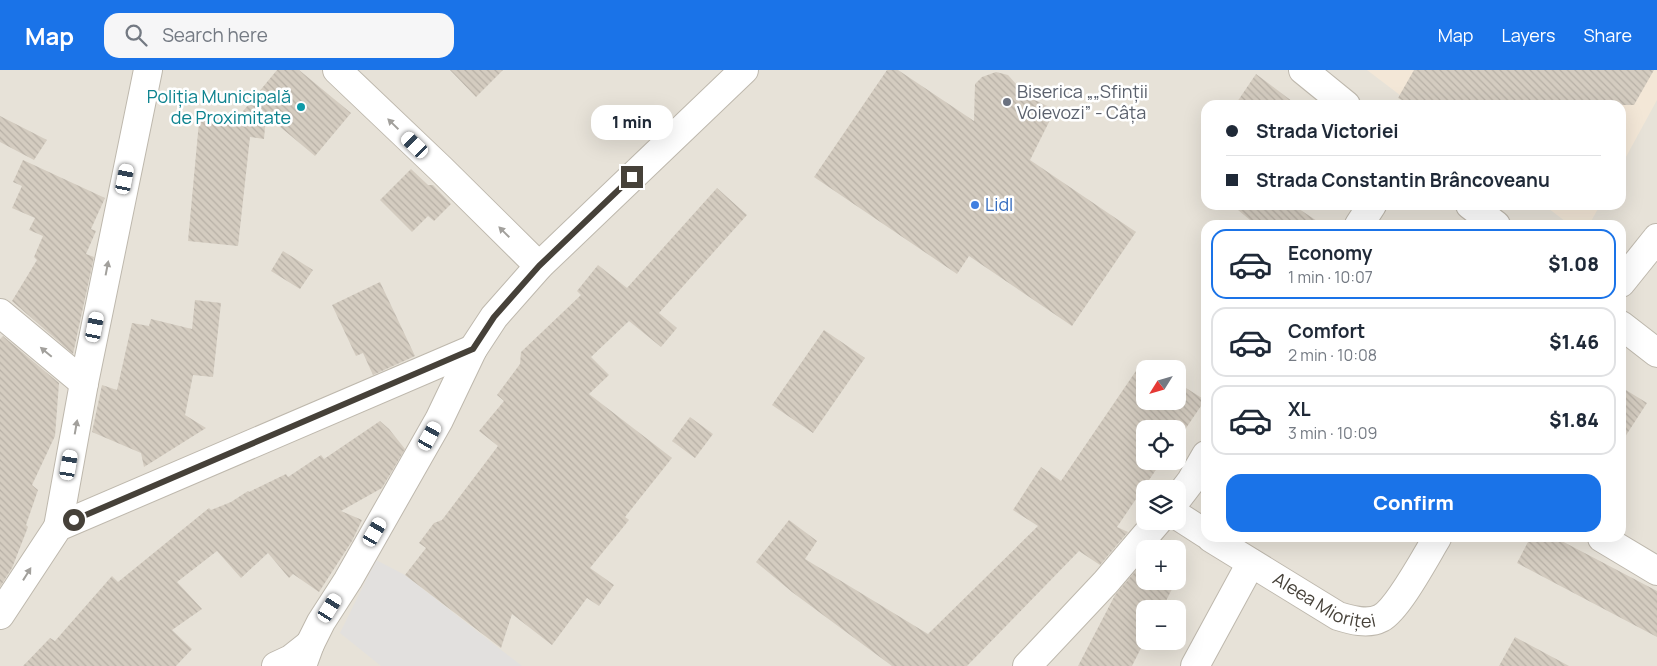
<!DOCTYPE html>
<meta charset="utf-8">
<style>
body{margin:0;font-family:Manrope,sans-serif;background:#f6f6f7;color:#1f2937;height:100vh;display:flex;flex-direction:column;font-size:19px;white-space:nowrap}
*{box-sizing:border-box;margin:0}
p{font-size:16px;color:#747a83}
.icon{flex:none;width:28px;height:28px;fill:none;stroke:currentColor;stroke-width:2;stroke-linecap:round;stroke-linejoin:round}
.map{position:relative;flex:1;overflow:hidden}
.details{position:absolute;left:1201px;top:150px;width:425px;height:322px;display:flex;flex-direction:column;background:#fff;border-radius:15px;box-shadow:0 5px 20px #0002}
.details>*{flex:none}
.guide{position:absolute;left:1201px;top:30px;width:425px;height:110px;border-radius:15px;box-shadow:0 5px 20px #0002;display:grid;align-content:center;height:110px;padding:0 25px;background:#fff}
.needle{width:32px;rotate:233deg}
.buttons{position:absolute;left:1136px;top:290px;display:grid;gap:10px}
.buttons a{display:grid;place-items:center;width:50px;height:50px;border-radius:10px;background:#fff;box-shadow:0 5px 20px #0002;font-size:25px}
.end{position:absolute;width:22px;height:22px;margin:-11px;border:6px solid #464139;background:#fff;box-shadow:0 0 0 2px #fff}
.from{border-radius:50%}
.bubble{position:absolute;height:35px;border-radius:15px;background:#fff;box-shadow:0 5px 20px #0002;font-size:16px;font-weight:800;line-height:35px;text-align:center}
.car{position:absolute;width:15px;height:30px;margin:-15px -8px;border-radius:6px;box-shadow:0 0 4px 1px #0007;background:linear-gradient(#fff 24%,#345 0 40%,#fff 0 76%,#345 0 86%,#fff 0)}
.guide b{display:flex;align-items:center;gap:18px;height:48px;font-size:19px}
.guide b+b{border-top:1px solid #e0e1e3}
.guide i{width:12px;height:12px;background:#1f2937}
ul{padding:9px 0 0;list-style:none}
li{display:flex;align-items:center;gap:15px;height:70px;margin:0 10px 8px;padding:0 15px;border:2px solid #e0e1e3;border-radius:15px}
li div{flex:1}
li b{display:block;font-size:19px}
li em{font-style:normal;font-weight:800}
li.selected{border-color:#1a73e8}
li>.icon{width:45px;height:45px;stroke-width:1.5}
.action{display:flex;gap:10px;margin-top:auto;padding:10px 25px}
.action a{flex:1;height:58px;border-radius:15px;background:#1a73e8;color:#fff;font-size:20px;font-weight:800;line-height:58px;text-align:center}
header{display:flex;align-items:center;gap:30px;box-sizing:border-box;height:70px;padding:0 25px;background:#1a73e8;color:#fff}
header strong{font-size:24px}
nav{display:flex;gap:28px;margin-inline-start:auto;font-size:18px}
.search{width:350px;height:45px;background:#f6f6f7;display:flex;align-items:center;gap:12px;box-sizing:border-box;padding:0 18px;border-radius:15px;color:#747a83;font-size:19px}
.map>svg:first-child{display:block}
.residential{fill:#e7e2d8;fill-rule:evenodd}
.commercial{fill:#f3e7d7}
.parking{fill:#e2e0de}
.building{fill:url(#building-back-hatch)}
.lines{fill:none;stroke-linecap:round;stroke-linejoin:round}
.minor-casing{stroke:#beb8ad;stroke-width:30}
.minor{stroke:#fff;stroke-width:28}
.oneway{fill:#a2a09c}
.route{stroke:#464139;stroke-width:6}
.worship-dot{fill:#6b7280;stroke:#fff;stroke-width:2}
.culture-dot{fill:#0f9aa8;stroke:#fff;stroke-width:2}
.shop-dot{fill:#3f7fe0;stroke:#fff;stroke-width:2}
.labels{text-anchor:middle;stroke-width:5;stroke-linejoin:round;paint-order:stroke}
.worship-label{font-size:18px;fill:#5b616d;stroke:#fff;text-anchor:start}
.culture-label{font-size:18px;fill:#0d838f;stroke:#fff;text-anchor:end}
.shop-label{font-size:18px;fill:#366cbe;stroke:#fff;text-anchor:start}
.street-label{font-size:18px;fill:#464139;stroke:#fff}
</style>
<header>
<strong>Map</strong>
<div class="search"><svg class="icon" aria-label="search" viewBox="0 0 24 24"><circle cx="10" cy="10" r="6"/><path d="M15 15l6 6"/></svg>Search here</div>
<nav><a>Map</a><a>Layers</a><a>Share</a></nav>
</header>
<div class="map">
<svg width="1657" height="596" viewBox="0 0 1657 596">
<defs>
<pattern id="building-back-hatch" width="6" height="6" patternUnits="userSpaceOnUse" patternTransform="scale(1.25)"><rect width="6" height="6" fill="#d4ccc0"/><path d="M-1 5l2 2M0 0l6 6M5-1l2 2" fill="none" stroke="#b7b0a6"/></pattern>
</defs>
<rect width="100%" height="100%" fill="#f3f0ea"/>
<path class="residential" d="M 0,0 L 1657,0 L 1657,596 L 0,596 ZM 1206,35 L 1621,35 L 1621,135 L 1206,135 ZM 1206,155 L 1621,155 L 1621,468 L 1206,468 ZM 1145,299 L 1178,299 L 1178,331 L 1145,331 ZM 1145,359 L 1178,359 L 1178,391 L 1145,391 ZM 1145,419 L 1178,419 L 1178,451 L 1145,451 ZM 1145,479 L 1178,479 L 1178,511 L 1145,511 ZM 1145,539 L 1178,539 L 1178,571 L 1145,571 Z"/>
<path class="commercial" d="M 1367,0 L 1657,0 L 1657,30 L 1621,96 L 1621,35 L 1413,35 Z
M 1544,135 L 1600,135 L 1589,155 L 1570,155 Z"/>
<path class="parking" d="M 376,490 L 405,505 L 522,596 L 381,596 L 340,563 Z"/>
<path class="building" d="M 277,0 L 299,0 L 351,43 L 315,86 L 266,45 L 264,69 L 250,67 L 238,176 L 188,171 L 200,41 L 239,46 Z
M 450,0 L 503,0 L 476,27 Z
M 887,0 L 898,0 L 974,51 L 975,14 L 982,7 L 996,2 L 1008,5 L 1016,14 L 1017,21 L 1055,40 L 1030,90 L 1136,162 L 1072,256 L 969,186 L 957,204 L 814,107 Z
M 1414,0 L 1654,0 L 1634,35 L 1412,35 L 1398,28 Z
M 1256,4 L 1297,35 L 1235,35 Z
M 0,46 L 47,70 L 34,90 L 0,72 Z
M 23,90 L 105,128 L 91,159 L 96,161 L 86,184 L 94,187 L 73,284 L 12,231 L 37,190 L 34,187 L 43,166 L 29,160 L 35,148 L 12,138 L 22,116 L 13,112 Z
M 411,99 L 428,115 L 433,115 L 451,134 L 434,151 L 428,146 L 412,162 L 380,130 Z
M 717,118 L 747,145 L 659,243 L 677,258 L 661,277 L 629,251 L 591,287 L 609,305 L 589,324 L 672,388 L 625,447 L 629,450 L 590,498 L 614,515 L 599,536 L 587,528 L 552,575 L 512,544 L 501,578 L 405,505 L 426,478 L 419,473 L 434,453 L 442,450 L 498,376 L 479,361 L 504,331 L 497,325 L 520,294 L 521,282 L 581,225 L 577,221 L 598,195 L 627,218 Z
M 1232,135 L 1293,135 L 1323,155 L 1256,155 Z
M 283,181 L 313,200 L 300,219 L 271,201 Z
M 380,212 L 415,286 L 373,305 L 363,283 L 356,286 L 332,235 Z
M 195,230 L 221,233 L 213,307 L 193,305 L 185,345 L 206,358 L 144,397 L 141,383 L 92,362 L 102,315 L 117,320 L 132,253 L 149,256 L 151,249 L 192,259 Z
M 824,260 L 865,288 L 813,363 L 772,335 Z
M 3,266 L 59,313 L 55,366 L 32,415 L 38,420 L 26,455 L 28,457 L 12,498 L 0,517 L 0,269 Z
M 1142,292 L 1153,299 L 1145,299 L 1145,331 L 1178,331 L 1178,313 L 1205,330 L 1178,370 L 1178,359 L 1145,359 L 1145,391 L 1162,391 L 1117,457 L 1128,462 L 1100,495 L 1079,481 L 967,596 L 892,596 L 792,522 L 756,492 L 789,450 L 817,471 L 805,489 L 928,564 L 1038,456 L 1013,440 L 1041,397 L 1061,411 Z
M 1621,317 L 1647,333 L 1621,373 Z
M 690,347 L 713,364 L 695,388 L 672,371 Z
M 380,351 L 389,359 L 405,379 L 382,418 L 341,441 L 362,450 L 352,471 L 319,522 L 293,504 L 289,508 L 268,483 L 241,508 L 217,481 L 177,512 L 202,539 L 172,560 L 192,579 L 176,596 L 23,596 L 50,568 L 55,571 L 112,506 L 118,512 L 209,438 L 211,440 L 231,432 L 248,421 L 249,422 L 286,404 L 288,407 L 321,385 L 324,389 Z
M 1530,468 L 1556,468 L 1657,521 L 1657,567 L 1517,493 Z
M 1145,490 L 1145,511 L 1176,511 L 1162,539 L 1145,539 L 1145,570 L 1132,596 L 1078,596 L 1115,525 Z
M 1515,567 L 1569,596 L 1499,596 Z"/>
<g class="lines">
<g class="minor-casing">
<g id="minor">
<path d="M 337,0 L 441,99 L 539,196"/>
<path d="M 1303,0 L 1346,35"/>
<path d="M 1470,135 L 1496,155"/>
<path d="M 1359,155 L 1372,135"/>
<path d="M 1621,213 L 1657,168"/>
<path d="M 0,243 L 84,313"/>
<path d="M 1621,255 L 1657,283"/>
<path d="M 1178,428 L 1191,411 L 1206,385"/>
<path d="M 1178,446 L 1206,464"/>
<path d="M 58,457 L 84,313 L 148,0"/>
<path id="s1" d="M 1211,468 L 1338,546 C 1351,550 1368,555 1381,548 C 1398,539 1426,486 1437,468"/>
<path d="M 1602,468 L 1657,501"/>
<path d="M 0,545 L 58,457 L 473,279"/>
<path d="M 276,596 L 291,589 L 310,574"/>
<path d="M 302,596 L 310,574 L 321,552 L 348,510 L 439,350 L 473,279 L 494,247 L 539,196 L 744,0"/>
<path d="M 1027,596 L 1106,512 L 1158,451"/>
<path d="M 1195,596 L 1251,493"/>
</g>
</g>
<use href="#minor" class="minor"/>
</g>
<defs><path id="oneway-solid" d="M-6-.8H1V-3.2L6.5 0L1 3.2V.8H-6Z" transform="scale(1.25)"/></defs>
<g class="oneway">
<use href="#oneway-solid" transform="translate(393 54) rotate(-136)"/>
<use href="#oneway-solid" transform="translate(504 162) rotate(-135)"/>
<use href="#oneway-solid" transform="translate(107 198) rotate(-79)"/>
<use href="#oneway-solid" transform="translate(46 282) rotate(-140)"/>
<use href="#oneway-solid" transform="translate(76 357) rotate(-80)"/>
<use href="#oneway-solid" transform="translate(27 504) rotate(-58)"/>
</g>
<g class="lines">
<path class="route" d="M 74,450 L 473,279 L 494,247 L 539,196 L 632,107"/>
</g>
<circle class="worship-dot" cx="1007" cy="32" r="5"/>
<circle class="culture-dot" cx="301" cy="37" r="5"/>
<circle class="shop-dot" cx="975" cy="135" r="5"/>
<g class="labels">
<g class="worship-label">
<text x="1017" y="28">Biserica „„Sfinții<tspan x="1017" dy="21">Voievozi” - Câța</tspan></text>
</g>
<g class="culture-label">
<text x="291" y="33">Poliția Municipală<tspan x="291" dy="21">de Proximitate</tspan></text>
</g>
<g class="shop-label">
<text x="985" y="141">Lidl</text>
</g>
<g class="street-label">
<text dy="6" stroke="none"><textPath href="#s1" startOffset="131">Aleea Mioriței</textPath></text>
</g>
</g>
</svg>
<div class="buttons">
<a><svg class="needle" viewBox="-14 -14 28 28"><path d="M0-13l5 13h-10z" fill="#e53935"/><path d="M0 13l5-13h-10z" fill="#747a83"/></svg></a>
<a><svg class="icon" aria-label="locate" viewBox="0 0 24 24"><circle cx="12" cy="12" r="6"/><path d="M12 2v4M12 18v4M2 12h4M18 12h4"/></svg></a>
<a><svg class="icon" aria-label="layers" viewBox="0 0 24 24"><path d="M12 4l9 5-9 5-9-5zM3 14l9 5 9-5"/></svg></a>
<a>+</a>
<a>−</a>
</div>
<i class="end from" style="left:74px;top:450px"></i>
<i class="end" style="left:632px;top:107px"></i>
<div class="bubble" style="left:591px;top:35px;width:82px">1 min</div>
<i class="car" style="left:415px;top:75px;rotate:314deg"></i>
<i class="car" style="left:125px;top:109px;rotate:11deg"></i>
<i class="car" style="left:95px;top:257px;rotate:11deg"></i>
<i class="car" style="left:430px;top:366px;rotate:29deg"></i>
<i class="car" style="left:69px;top:395px;rotate:10deg"></i>
<i class="car" style="left:375px;top:462px;rotate:30deg"></i>
<i class="car" style="left:330px;top:538px;rotate:32deg"></i>
<div class="guide">
<b><i class="from"></i>Strada Victoriei</b>
<b><i></i>Strada Constantin Brâncoveanu</b>
</div>
<section class="details">
<ul>
<li class="selected"><svg class="icon" aria-label="car" viewBox="0 0 24 24"><path d="M5 17H2v-5l4-1 3-4h7l3 4 3 1v5h-3M9 17h6M6 11h13"/><circle cx="7" cy="17" r="2"/><circle cx="17" cy="17" r="2"/></svg><div><b>Economy</b><p>1 min · 10:07</p></div><em>$1.08</em></li>
<li><svg class="icon" aria-label="car" viewBox="0 0 24 24"><path d="M5 17H2v-5l4-1 3-4h7l3 4 3 1v5h-3M9 17h6M6 11h13"/><circle cx="7" cy="17" r="2"/><circle cx="17" cy="17" r="2"/></svg><div><b>Comfort</b><p>2 min · 10:08</p></div><em>$1.46</em></li>
<li><svg class="icon" aria-label="car" viewBox="0 0 24 24"><path d="M5 17H2v-5l4-1 3-4h7l3 4 3 1v5h-3M9 17h6M6 11h13"/><circle cx="7" cy="17" r="2"/><circle cx="17" cy="17" r="2"/></svg><div><b>XL</b><p>3 min · 10:09</p></div><em>$1.84</em></li>
</ul>
<div class="action"><a>Confirm</a></div>
</section>
</div>
